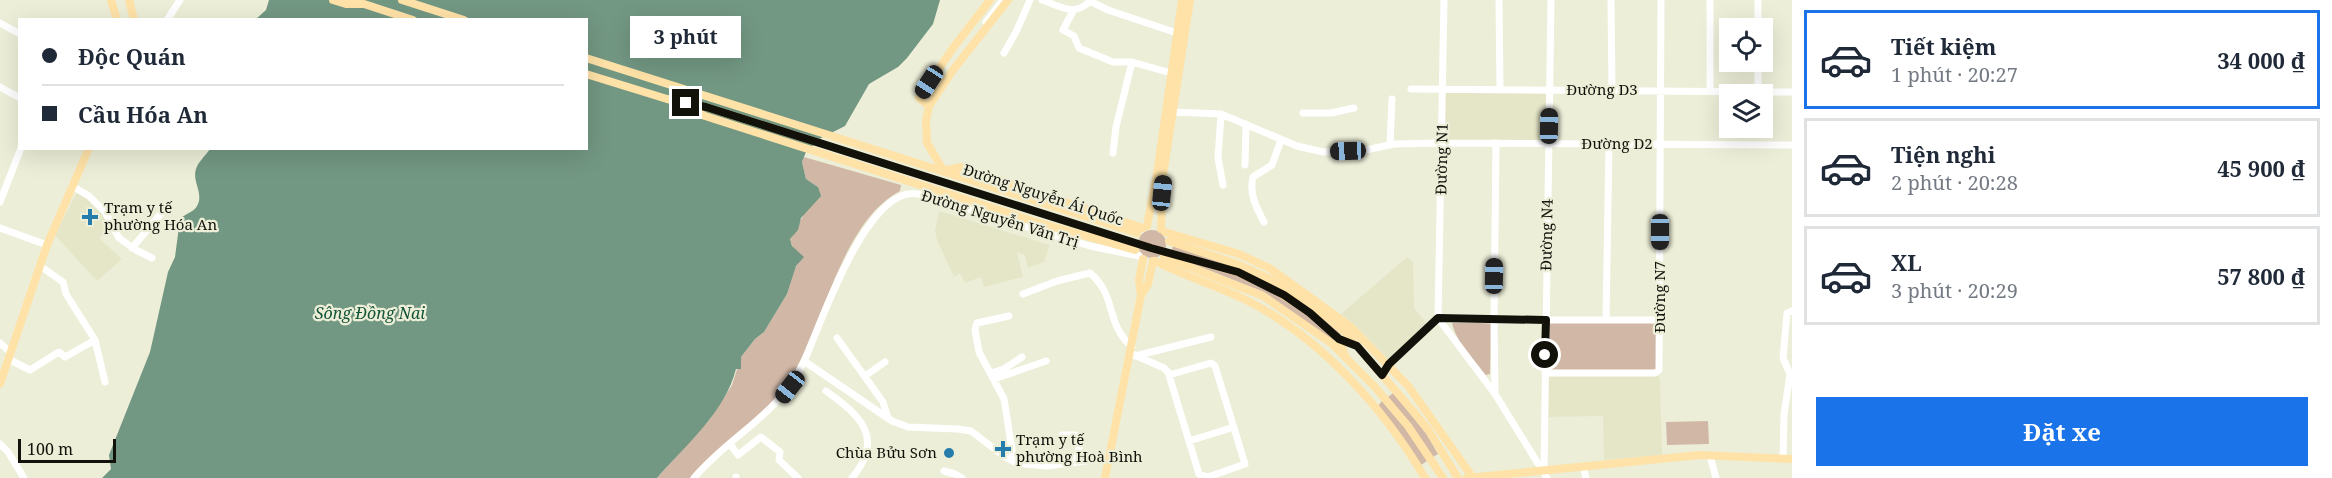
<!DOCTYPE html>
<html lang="vi">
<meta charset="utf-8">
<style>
body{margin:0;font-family:"Noto Serif",serif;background:#f2f2f3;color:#1f2937;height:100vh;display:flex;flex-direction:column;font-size:22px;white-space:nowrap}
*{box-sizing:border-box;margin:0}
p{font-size:20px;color:#747a83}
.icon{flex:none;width:33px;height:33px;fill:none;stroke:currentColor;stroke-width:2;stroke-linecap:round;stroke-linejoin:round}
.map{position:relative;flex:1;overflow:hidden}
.drawer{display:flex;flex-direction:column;background:#fff;width:540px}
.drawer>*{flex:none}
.guide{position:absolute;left:18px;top:18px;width:570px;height:132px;border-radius:0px;box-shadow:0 6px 24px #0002;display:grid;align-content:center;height:132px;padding:0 24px;background:#fff}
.buttons{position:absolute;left:1719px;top:18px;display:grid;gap:12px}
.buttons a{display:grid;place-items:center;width:54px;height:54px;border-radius:0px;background:#fff;box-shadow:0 6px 24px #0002;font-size:30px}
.scale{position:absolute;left:18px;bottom:15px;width:98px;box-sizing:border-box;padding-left:6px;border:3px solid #12120b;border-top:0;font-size:16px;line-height:21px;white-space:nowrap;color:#12120b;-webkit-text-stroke:4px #edeed8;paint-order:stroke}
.end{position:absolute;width:27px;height:27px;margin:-14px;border:8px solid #12120b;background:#fff;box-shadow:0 0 0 3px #fff}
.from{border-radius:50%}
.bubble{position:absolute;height:42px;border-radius:0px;background:#fff;box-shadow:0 6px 24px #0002;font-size:20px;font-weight:700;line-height:42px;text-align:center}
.car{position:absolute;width:18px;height:36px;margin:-18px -9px;border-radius:8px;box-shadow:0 0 4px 2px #0007;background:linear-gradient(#222 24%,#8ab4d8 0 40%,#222 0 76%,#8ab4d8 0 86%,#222 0)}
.guide b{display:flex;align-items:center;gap:21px;height:57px;font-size:22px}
.guide b+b{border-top:2px solid #e0e1e3}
.guide i{width:15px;height:15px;background:#1f2937}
ul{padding:10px 0 0;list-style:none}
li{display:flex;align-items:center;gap:18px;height:99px;margin:0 12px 9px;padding:0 12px;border:3px solid #e0e1e3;border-radius:0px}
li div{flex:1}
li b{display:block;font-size:22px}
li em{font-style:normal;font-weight:700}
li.current{border-color:#1a73e8}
li>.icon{width:54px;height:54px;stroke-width:1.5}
.primary-button{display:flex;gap:12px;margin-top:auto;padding:12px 24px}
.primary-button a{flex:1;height:69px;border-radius:0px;background:#1a73e8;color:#fff;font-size:24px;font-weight:700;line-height:69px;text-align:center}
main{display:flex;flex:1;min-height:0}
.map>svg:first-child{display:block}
.built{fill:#e5e6c8}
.green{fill:#d1b8a6}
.water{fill:#729783}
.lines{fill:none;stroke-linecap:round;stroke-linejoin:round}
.minor{stroke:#fff;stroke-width:7}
.major{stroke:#fee2a7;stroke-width:8}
.route{stroke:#12120b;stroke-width:8}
.poi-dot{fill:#267dac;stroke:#edeed8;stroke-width:2}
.labels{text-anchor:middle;stroke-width:4.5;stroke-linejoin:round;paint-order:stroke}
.street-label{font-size:15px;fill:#12120b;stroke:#edeed8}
.poi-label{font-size:15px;fill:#12120b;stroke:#edeed8;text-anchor:start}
.water-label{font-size:16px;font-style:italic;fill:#115438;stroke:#edeed8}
</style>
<main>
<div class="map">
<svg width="1792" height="478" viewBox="0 0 1792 478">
<rect width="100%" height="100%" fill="#edeed8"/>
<path class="built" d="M 1445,92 L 1547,92 L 1546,141 L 1445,141 Z
M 78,190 L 103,214 L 110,227 L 99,238 L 122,259 L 97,281 L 55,235 Z
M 939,211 L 1050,245 L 1044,262 L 1028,268 L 1025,255 L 1017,252 L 1023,277 L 984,287 L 981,277 L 965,283 L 960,273 L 954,277 L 937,240 L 935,231 Z
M 1407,257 L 1413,262 L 1414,308 L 1429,326 L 1391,362 L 1361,331 L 1341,314 Z
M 1657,374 L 1660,380 L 1662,455 L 1604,460 L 1603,416 L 1547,417 L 1547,375 Z"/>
<path class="green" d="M 804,157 L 901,185 L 900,191 C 843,221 824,321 793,375 C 769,418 721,440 690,478 L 657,478 L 710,419 L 732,385 L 741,357 L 755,339 L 764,332 L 787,294 L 794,270 L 798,263 L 790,239 C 797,231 797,226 802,218 C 807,207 813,198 818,187 L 806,179 L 802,162 Z
M1138 244a14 14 0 1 1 28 0a14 14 0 1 1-28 0Z
M 1173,246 L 1235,267 L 1318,315 L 1341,334 L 1334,341 L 1264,292 L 1170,255 Z
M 1548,322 L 1658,322 L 1656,370 L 1547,370 Z
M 1452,323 L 1491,323 L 1490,374 L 1486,375 C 1474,360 1456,342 1452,323 Z
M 1393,393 L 1426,433 L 1438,454 L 1433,457 L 1388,397 Z
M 1382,401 L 1405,428 L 1427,461 L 1421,465 L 1378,406 Z
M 1708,421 L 1709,444 L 1667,445 L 1666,422 Z"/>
<path class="water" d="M 269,0 L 940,0 L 933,24 L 907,58 L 898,67 L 869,84 L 845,126 L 821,138 L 806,152 L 802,162 L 806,179 L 818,187 L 821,196 L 801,218 L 798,230 L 790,239 L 792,246 L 804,257 L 796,266 L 787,294 L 764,332 L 755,339 L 741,357 L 741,369 L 736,369 C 725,412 686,445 657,478 L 102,478 L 111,469 L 109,455 L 150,352 L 168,272 L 175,257 L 180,219 C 186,213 195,212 198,204 C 203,192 192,181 196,169 C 198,162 206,155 210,149 L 586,148 L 586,20 L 256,19 L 266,10 Z"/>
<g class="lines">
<path class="minor" d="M 1042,0 C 1060,6 1075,18 1091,0
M 1499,0 L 1500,90
M 1611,0 L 1612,90
M 1710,0 L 1710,91
M 1090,1 L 1108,10 L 1177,33
M 1073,11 L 1063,30 L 1074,36 L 1079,48 L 1113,62 L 1132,62 L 1171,73
M 167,20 L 180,0
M 986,22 L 1003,0
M 0,23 L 20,34
M 1758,28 L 1758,0
M 1004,53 L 1016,32 L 1030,0
M 0,87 L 20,98
M 1411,89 L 1792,92
M 1758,91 L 1758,62
M 1173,112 L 1221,114 L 1297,146 L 1323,152 L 1366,150 L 1394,144 L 1443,143 L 1792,145
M 1303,113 L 1331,113 L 1354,108
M 1221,114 L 1218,158 L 1223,185
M 1390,145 L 1392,99
M 1113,153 L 1116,127 L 1132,62
M 1245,165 L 1246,124
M 72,186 L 89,196 L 105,212 L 119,238 L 136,250 L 152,258
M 0,202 L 21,148
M 1264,222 C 1256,207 1249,194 1253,177 L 1272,165 L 1281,140
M 0,228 L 47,245
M 132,248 L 164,210
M 40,266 L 63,282 L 66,294 L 95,340 L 105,382
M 1023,294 L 1057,281 L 1090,273 C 1118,297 1104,322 1132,347
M 1009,316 L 977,323 L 975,330 L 979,352 L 1004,399 L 1014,462
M 1438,318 L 1444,0
M 1438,318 L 1495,394 L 1547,478
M 1606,320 L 1609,144
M 837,338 L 883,402 L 888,418
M 0,343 L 10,352
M 1130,353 L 1164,368 L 1168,372 L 1199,474 L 1208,477 L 1245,464 L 1215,366 L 1211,363 L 1169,375
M 1135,356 L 1211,337
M 8,359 L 30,370 L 59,352 L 65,357 L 95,340
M 804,361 L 892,421 L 908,427 L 958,429 L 971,431 L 1005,457 L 1016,463 L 1047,466 L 1109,458
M 1389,364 L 1438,318 L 1494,320 L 1660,320
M 991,373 L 1004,369 L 1022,357
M 1545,373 L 1655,373 L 1659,370 L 1661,0
M 865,376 L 885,362
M 994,379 L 1046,361
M 826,391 C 861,416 885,438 852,478
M 1495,394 L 1494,320 L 1496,143
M 1062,435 L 1075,435 L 1081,438 L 1076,462
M 1189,441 L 1234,427
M 0,444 L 8,452 L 24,478
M 730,444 L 738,455 L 761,437 L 780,452 L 779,460 L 798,478
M 1710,456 L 1716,478
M 1783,459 L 1784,415 L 1790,374 L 1783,358 L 1787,313 L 1792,311
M 1583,466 L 1586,478
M 1544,470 L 1551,0
M 944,471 L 955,474 L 962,478
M 694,478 C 731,434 781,414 805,359 C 822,321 867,185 918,194 L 1090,246 L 1139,256
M 736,478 L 736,477"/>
<path class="major" d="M 111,0 L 117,20
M 129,0 L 134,20
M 333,0 L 346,4 L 364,4 L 413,20
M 402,0 L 464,20
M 586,58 L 1137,233
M 586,74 L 667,99 L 706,107 L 1151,248 L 1237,272 L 1275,290 L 1310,313 L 1339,339 L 1346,358
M 929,106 L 919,98 L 953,48 L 990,0
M 684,107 L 705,116 L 1033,221 L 1135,250
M 943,170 L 927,143 L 926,121 L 929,106 L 953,70 L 1008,0
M 943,171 L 961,167 L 1143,228
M 1147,226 L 1157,174 L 1182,0
M 1161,229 L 1163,175 L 1190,0
M 1165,232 L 1239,254 L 1271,269 L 1351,327 L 1409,387 L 1473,478
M 1169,241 L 1237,264 L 1272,280 L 1321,312 L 1346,333 L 1413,411 L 1429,431 L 1458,478
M 1164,257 L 1263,296 L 1331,343 L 1374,386 L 1408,426 L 1443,478
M 1155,261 C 1184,276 1215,285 1244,299 C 1318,335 1384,408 1425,478
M 1141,295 L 1148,284 L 1153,261
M 0,384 L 47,245 L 89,148
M 1105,478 L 1141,295 L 1139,280 L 1143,259
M 1467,478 L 1700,455 L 1792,459"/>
</g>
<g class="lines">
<path class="route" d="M 686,103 L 706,107 L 1151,248 L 1238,272 L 1284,295 L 1310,313 L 1339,339 L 1357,346 L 1382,375 L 1389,364 L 1438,318 L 1546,320 L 1545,355"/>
</g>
<g class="poi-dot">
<path d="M87 208h6v6h6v6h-6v6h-6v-6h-6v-6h6z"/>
<path d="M1000 440h6v6h6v6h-6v6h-6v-6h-6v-6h6z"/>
<circle cx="949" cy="453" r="6"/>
</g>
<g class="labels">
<g class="street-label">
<text x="1602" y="95">Đường D3</text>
<text x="1617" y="149">Đường D2</text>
<text transform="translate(1442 159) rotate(-89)" y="5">Đường N1</text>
<text transform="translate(1043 195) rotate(18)" y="5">Đường Nguyễn Ái Quốc</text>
<text transform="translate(1000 219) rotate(17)" y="5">Đường Nguyễn Văn Trị</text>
<text transform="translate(1547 235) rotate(-89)" y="5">Đường N4</text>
<text transform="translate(1660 297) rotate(-90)" y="5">Đường N7</text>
</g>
<g class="poi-label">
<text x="104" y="213">Trạm y tế<tspan x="104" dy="17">phường Hóa An</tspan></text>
<text x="1016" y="445">Trạm y tế<tspan x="1016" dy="17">phường Hoà Bình</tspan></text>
<text x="937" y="458" text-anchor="end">Chùa Bửu Sơn</text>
</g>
<g class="water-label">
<text x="370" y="319">Sông Đồng Nai</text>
</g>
</g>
</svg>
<div class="buttons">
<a><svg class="icon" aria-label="locate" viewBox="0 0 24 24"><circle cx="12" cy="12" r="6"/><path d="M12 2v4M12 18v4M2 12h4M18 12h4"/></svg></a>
<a><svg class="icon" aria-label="layers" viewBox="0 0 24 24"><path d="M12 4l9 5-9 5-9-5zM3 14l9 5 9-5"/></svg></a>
</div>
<div class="scale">100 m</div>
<i class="end from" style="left:1545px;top:355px"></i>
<i class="end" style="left:686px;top:103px"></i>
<div class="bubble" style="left:630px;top:16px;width:111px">3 phút</div>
<i class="car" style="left:929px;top:82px;rotate:213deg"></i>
<i class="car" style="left:1549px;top:126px;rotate:1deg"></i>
<i class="car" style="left:1348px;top:151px;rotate:268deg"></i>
<i class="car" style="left:1162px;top:193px;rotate:6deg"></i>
<i class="car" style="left:1660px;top:232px;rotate:180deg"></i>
<i class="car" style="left:1494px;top:276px;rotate:1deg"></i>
<i class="car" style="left:790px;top:387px;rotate:218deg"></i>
<div class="guide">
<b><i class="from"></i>Độc Quán</b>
<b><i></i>Cầu Hóa An</b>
</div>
</div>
<section class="drawer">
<ul>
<li class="current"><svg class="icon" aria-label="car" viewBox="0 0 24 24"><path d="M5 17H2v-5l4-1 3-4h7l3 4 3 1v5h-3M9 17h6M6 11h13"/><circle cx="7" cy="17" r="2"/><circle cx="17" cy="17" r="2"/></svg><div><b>Tiết kiệm</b><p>1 phút · 20:27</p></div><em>34 000 ₫</em></li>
<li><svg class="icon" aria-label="car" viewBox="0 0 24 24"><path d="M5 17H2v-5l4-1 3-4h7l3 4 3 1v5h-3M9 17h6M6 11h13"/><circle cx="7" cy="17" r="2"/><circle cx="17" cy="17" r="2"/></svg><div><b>Tiện nghi</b><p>2 phút · 20:28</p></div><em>45 900 ₫</em></li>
<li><svg class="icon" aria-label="car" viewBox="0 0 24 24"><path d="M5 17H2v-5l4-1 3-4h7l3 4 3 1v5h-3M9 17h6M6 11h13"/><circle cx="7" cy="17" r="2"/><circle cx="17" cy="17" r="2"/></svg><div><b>XL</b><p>3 phút · 20:29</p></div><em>57 800 ₫</em></li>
</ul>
<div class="primary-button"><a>Đặt xe</a></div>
</section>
</main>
